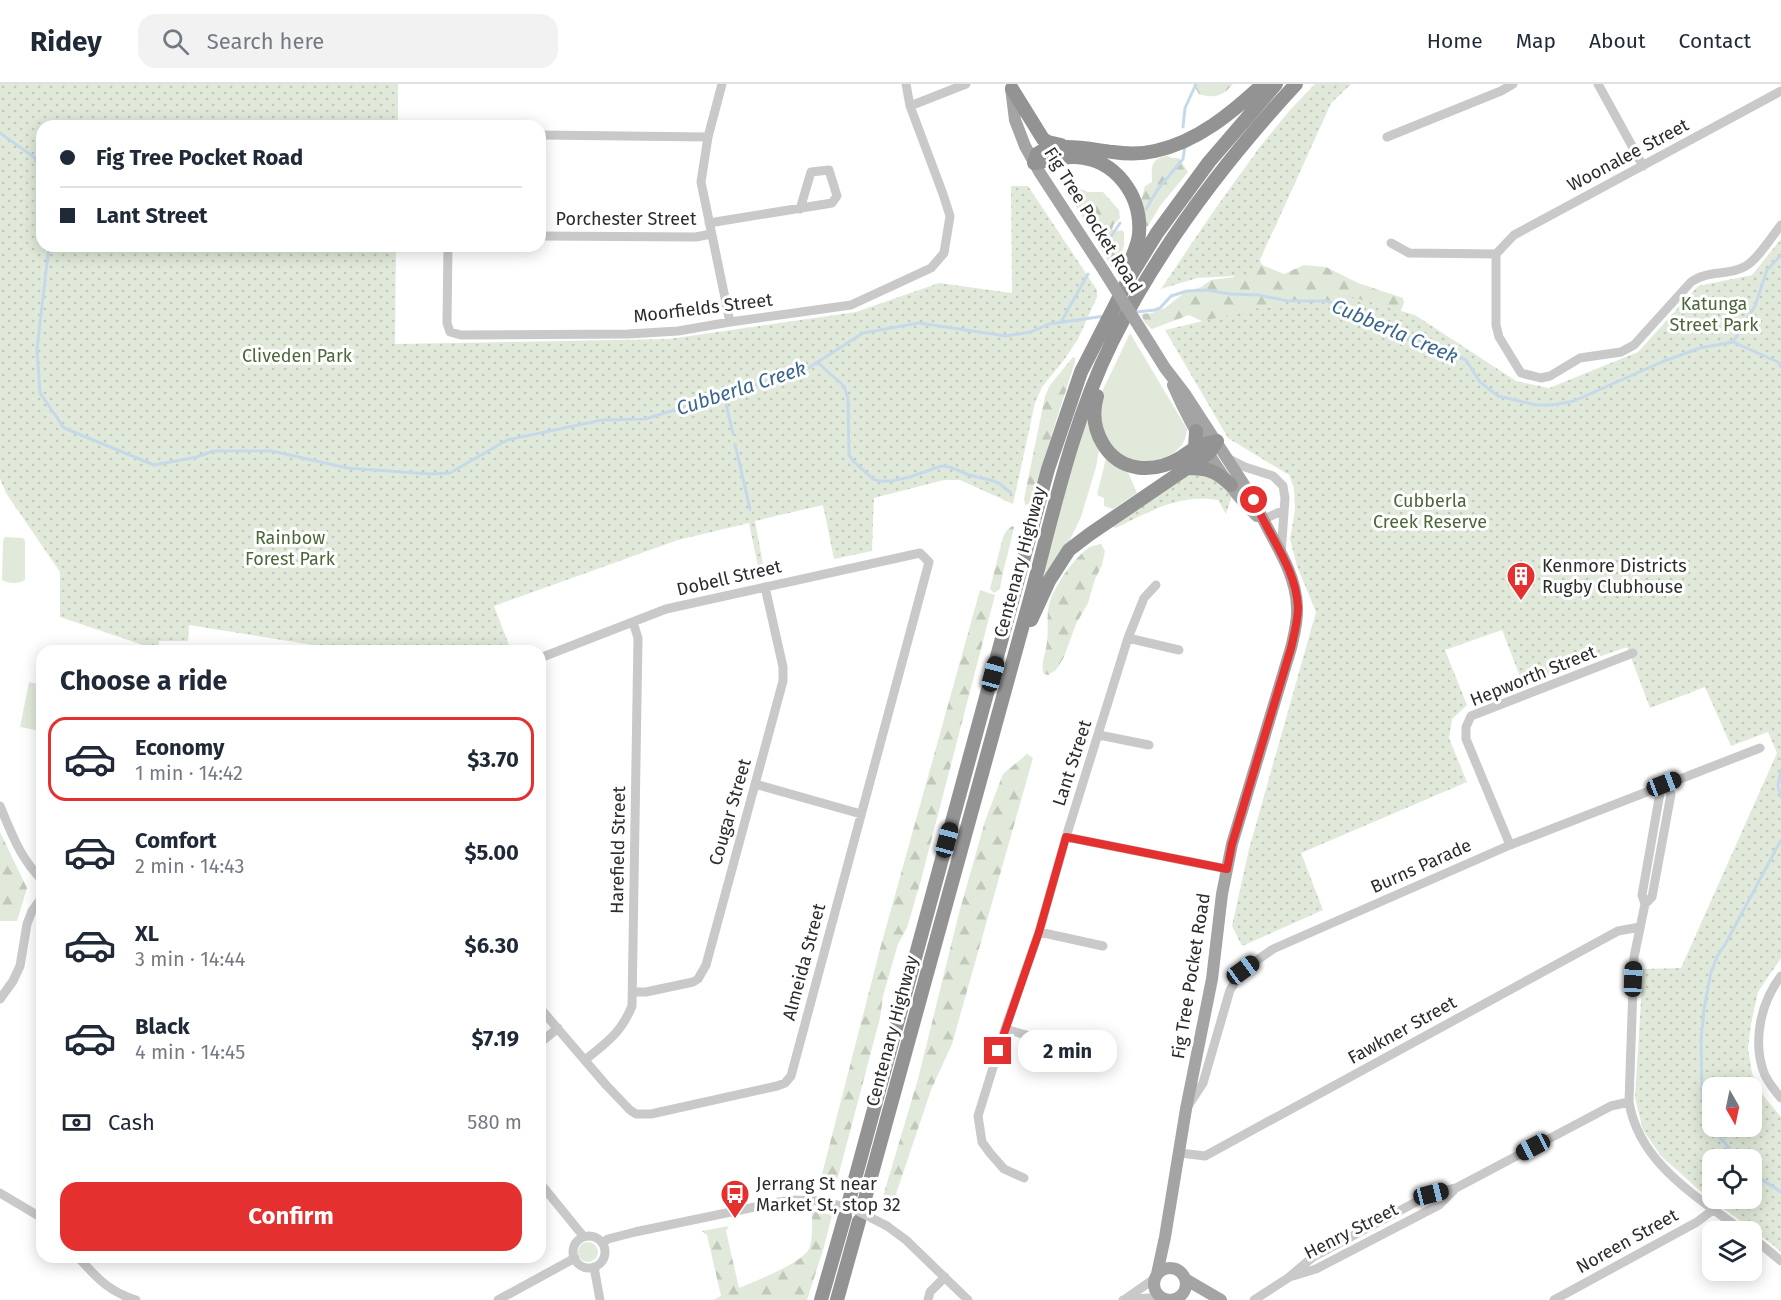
<!DOCTYPE html>
<meta charset="utf-8">
<style>
body{margin:0;font-family:"Fira Sans",sans-serif;background:#f2f2f3;color:#1f2937;height:100vh;display:flex;flex-direction:column;font-size:22px;white-space:nowrap}
*{box-sizing:border-box;margin:0}
p{font-size:20px;color:#747a83}
.icon{flex:none;width:33px;height:33px;fill:none;stroke:currentColor;stroke-width:2;stroke-linecap:round;stroke-linejoin:round}
.map{position:relative;flex:1;overflow:hidden}
.panel{position:absolute;left:36px;top:561px;width:510px;height:618px;display:flex;flex-direction:column;background:#fff;border-radius:18px;box-shadow:0 3px 15px #0003}
.panel>*{flex:none}
.banner{position:absolute;left:36px;top:36px;width:510px;height:132px;border-radius:18px;box-shadow:0 3px 15px #0003;display:grid;align-content:center;height:132px;padding:0 24px;background:#fff}
.needle{width:39px;rotate:171deg}
.controls{position:absolute;left:1702px;top:993px;display:grid;gap:12px}
.controls a{display:grid;place-items:center;width:60px;height:60px;border-radius:12px;background:#fff;box-shadow:0 3px 15px #0003;font-size:30px}
.end{position:absolute;width:27px;height:27px;margin:-14px;border:8px solid #e4302e;background:#fff;box-shadow:0 0 0 3px #fff}
.from{border-radius:50%}
.bubble{position:absolute;height:42px;border-radius:18px;background:#fff;box-shadow:0 3px 15px #0003;font-size:20px;font-weight:700;line-height:42px;text-align:center}
.car{position:absolute;width:18px;height:36px;margin:-18px -9px;border-radius:8px;box-shadow:0 0 4px 2px #0007;background:linear-gradient(#222 24%,#8ab4d8 0 40%,#222 0 76%,#8ab4d8 0 86%,#222 0)}
.banner b{display:flex;align-items:center;gap:21px;height:57px;font-size:22px}
.banner b+b{border-top:2px solid #e0e1e3}
.banner i{width:15px;height:15px;background:#1f2937}
ul{padding:0;list-style:none}
li{display:flex;align-items:center;gap:18px;height:84px;margin:0 12px 9px;padding:0 12px;border:3px solid transparent;border-radius:18px}
li div{flex:1}
li b{display:block;font-size:22px}
li em{font-style:normal;font-weight:700}
li.current{border-color:#e4302e}
li>.icon{width:54px;height:54px;stroke-width:1.5}
h2{padding:0 24px;font-size:27px;line-height:72px}
.pay{display:flex;align-items:center;gap:15px;height:66px;padding:0 24px;font-size:22px}
.pay p{margin-inline-start:auto}
.button{display:flex;gap:12px;margin-top:auto;padding:12px 24px}
.button a{flex:1;height:69px;border-radius:18px;background:#e4302e;color:#fff;font-size:24px;font-weight:700;line-height:69px;text-align:center}
header{display:flex;align-items:center;gap:36px;box-sizing:border-box;height:84px;padding:0 30px;background:#fff;border-bottom:2px solid #e0e1e3}
header strong{font-size:28px}
nav{display:flex;gap:33px;margin-inline-start:auto;font-size:21px}
.search{width:420px;height:54px;background:#f2f2f3;display:flex;align-items:center;gap:15px;box-sizing:border-box;padding:0 21px;border-radius:18px;color:#747a83;font-size:22px}
.map>svg:first-child{display:block}
.green{fill:#e1eada}
.forest{fill:url(#forest-firs)}
.park{fill:url(#park-dots);fill-rule:evenodd}
.lines{fill:none;stroke-linecap:round;stroke-linejoin:round}
.stream{stroke:#c5d9ea;stroke-width:3}
.minor{stroke:#c9c9c9;stroke-width:9}
.major{stroke:#a4a4a4;stroke-width:12}
.highway{stroke:#939393;stroke-width:14}
.minor-bridge{stroke:#c9c9c9;stroke-width:9}
.major-bridge{stroke:#a4a4a4;stroke-width:12}
.route{stroke:#e4302e;stroke-width:8}
.labels{text-anchor:middle;stroke-width:6;stroke-linejoin:round;paint-order:stroke}
.street-label{font-size:18px;fill:#2c2c2c;stroke:#fff}
.park-label{font-size:18px;fill:#4c673a;stroke:#fff}
.poi-label{font-size:18px;fill:#2c2c2c;stroke:#fff;text-anchor:start}
.water-label{font-size:20px;font-style:italic;fill:#3c678d;stroke:#fff}
</style>
<header>
<strong>Ridey</strong>
<div class="search"><svg class="icon" aria-label="search" viewBox="0 0 24 24"><circle cx="10" cy="10" r="6"/><path d="M15 15l6 6"/></svg>Search here</div>
<nav><a>Home</a><a>Map</a><a>About</a><a>Contact</a></nav>
</header>
<div class="map">
<svg width="1781" height="1216" viewBox="0 0 1781 1216">
<defs>
<pattern id="forest-firs" width="22" height="20" patternUnits="userSpaceOnUse" patternTransform="scale(1.5)"><rect width="22" height="20" fill="#e1eada"/><path d="M5 1l3.5 6h-7zM16 11l3.5 6h-7z" fill="#c1c9bb"/></pattern>
<pattern id="park-dots" width="8" height="8" patternUnits="userSpaceOnUse" patternTransform="scale(1.5)"><rect width="8" height="8" fill="#e1eada"/><path d="M2 2h.1M6 6h.1" fill="none" stroke="#c1c9bb" stroke-width="1.8" stroke-linecap="round"/></pattern>
</defs>
<rect width="100%" height="100%" fill="#fff"/>
<path class="green" d="M 1130,249 L 1187,345 C 1186,378 1134,387 1113,365 C 1110,362 1108,357 1106,353 C 1104,349 1101,345 1100,340 C 1099,332 1100,321 1101,312 C 1102,305 1107,298 1110,291 C 1117,277 1123,263 1130,249 Z
M 1088,332 L 1091,348 L 1099,366 L 1096,383 L 1081,433 L 1067,462 L 1045,495 L 1041,494 L 1070,385 Z
M 1106,374 L 1128,388 L 1137,409 L 1113,425 L 1104,422 L 1104,414 L 1097,411 Z
M 5,453 L 23,454 L 25,457 L 25,496 C 20,500 7,500 2,496 L 3,457 Z
M 29,598 L 42,601 L 42,638 L 40,647 L 20,643 Z
M578 1168a10 10 0 1 1 20 0a10 10 0 1 1-20 0Z"/>
<path class="forest" d="M 1193,0 L 1233,0 C 1223,12 1214,15 1199,10 Z
M 1315,0 L 1351,0 L 1331,19 L 1274,145 L 1257,170 L 1262,181 L 1284,190 L 1304,181 L 1326,183 L 1358,199 L 1403,214 L 1404,219 L 1393,245 L 1212,242 L 1189,231 L 1152,245 L 1145,239 L 1141,230 L 1152,229 L 1165,224 L 1184,209 L 1201,203 L 1211,196 L 1234,193 L 1255,69 L 1290,26 Z
M 1167,72 L 1172,74 L 1179,74 L 1188,88 L 1160,122 L 1148,142 L 1145,143 L 1141,117 L 1145,102 L 1152,98 C 1152,85 1149,75 1167,72 Z
M 1073,102 L 1088,108 L 1103,108 L 1119,126 L 1120,134 L 1114,140 L 1112,145 L 1115,148 L 1121,146 L 1124,148 L 1124,161 L 1118,181 L 1112,184 L 1069,111 L 1069,104 Z
M 1073,273 L 1075,274 L 1075,278 L 1036,400 L 1029,420 L 1025,421 L 1024,415 L 1045,312 L 1050,301 Z
M 1012,442 L 1014,443 C 1010,464 1003,484 1000,505 L 994,509 L 990,505 L 1003,453 L 1006,447 Z
M 1101,460 L 1105,467 L 1102,481 L 1095,495 L 1088,519 L 1076,540 L 1064,573 L 1056,586 L 1048,591 L 1044,590 C 1040,580 1046,569 1047,558 C 1049,546 1046,533 1049,521 C 1053,504 1073,475 1088,464 C 1091,462 1097,461 1101,460 Z
M 980,506 L 995,511 L 921,796 L 907,844 L 898,860 L 883,912 L 880,934 L 834,1108 L 823,1103 L 820,1098 L 880,865 Z
M 1027,670 L 1033,674 L 952,960 L 931,1006 L 890,1128 L 886,1127 L 883,1117 L 884,1109 L 918,995 L 958,833 L 985,737 L 1003,690 Z
M 0,748 L 27,804 L 17,837 L 0,837 Z
M 812,1127 L 832,1131 L 824,1163 L 807,1216 L 713,1216 L 721,1212 L 707,1151 L 702,1147 L 729,1142 L 726,1147 L 739,1204 C 755,1197 801,1180 809,1165 C 813,1157 812,1137 812,1127 Z"/>
<path class="park" d="M 0,0 L 398,0 L 398,42 L 42,42 L 42,162 L 396,162 L 395,260 L 669,255 L 856,228 L 939,199 L 1012,209 L 1011,102 L 1028,102 L 1097,206 L 1097,213 L 1078,255 L 1064,276 L 1042,303 L 1035,319 L 1013,420 L 960,396 L 944,396 L 874,414 L 872,467 L 834,475 L 823,421 L 755,437 L 765,491 L 760,492 L 749,439 L 678,456 L 494,522 L 511,566 L 507,567 L 351,567 L 189,541 L 188,557 L 159,557 L 158,566 L 60,533 L 60,488 L 6,409 L 0,395 Z
M 1315,0 L 1351,0 L 1331,19 L 1253,191 L 1197,194 L 1161,205 C 1209,134 1255,62 1315,0 Z
M 1781,155 L 1781,874 L 1758,908 L 1751,940 L 1748,964 L 1752,989 L 1761,1009 L 1781,1033 L 1781,1168 L 1773,1161 L 1699,1106 L 1661,1072 L 1643,1046 L 1635,1014 L 1643,885 L 1681,884 L 1777,669 L 1768,648 L 1731,662 L 1705,603 L 1650,624 L 1627,563 L 1523,600 L 1502,546 L 1445,566 L 1467,621 L 1452,635 L 1449,654 L 1467,698 L 1301,769 L 1323,826 L 1242,862 L 1232,842 L 1249,765 L 1316,528 L 1297,482 L 1290,455 L 1295,426 L 1294,404 L 1289,391 L 1228,354 L 1165,246 L 1288,217 L 1327,217 L 1345,225 L 1349,212 L 1415,231 L 1516,297 L 1549,304 L 1638,268 L 1698,202 L 1752,191 ZM 1713,1004 L 1752,1004 L 1752,1042 L 1713,1042 ZM 1713,1076 L 1752,1076 L 1752,1114 L 1713,1114 Z
M 1201,388 L 1212,390 L 1232,412 L 1226,430 L 1218,416 C 1178,410 1151,427 1116,444 L 1109,442 L 1184,392 Z"/>
<g class="lines">
<path class="stream" d="M 1183,43 L 1185,24 L 1196,0
M 0,49 L 35,74 L 42,93
M 1146,125 L 1158,105 L 1183,75 L 1185,62
M 1106,160 L 1120,139
M 49,162 L 37,265 L 40,309 L 64,344 L 154,381 L 197,373 L 213,367 L 272,367 L 347,384 L 430,390 L 450,389 L 507,356 L 602,336 L 645,335 L 746,304 L 810,283 L 863,249 L 919,239 L 1006,252 L 1031,248 L 1049,240 L 1105,232
M 1136,228 L 1155,226 L 1160,224 L 1171,212 L 1187,207 L 1207,206 L 1230,210 L 1259,211 L 1288,217 L 1327,217 L 1357,230 L 1380,243 L 1418,256 L 1466,276 L 1480,298 L 1498,312 L 1536,321 L 1552,321 L 1574,317 L 1664,277 L 1700,264 L 1733,258 L 1778,278 L 1781,283
M 1061,238 L 1088,190
M 1733,258 L 1755,222 L 1767,186 L 1781,171
M 817,278 L 844,302 L 848,314 L 849,371 L 853,377 L 873,395 L 879,397 L 891,397 L 910,393 L 941,382 L 950,383 L 969,391 L 994,397 L 1000,400 L 1011,409
M 724,311 L 733,350
M 735,360 L 750,425
M 1781,686 L 1778,702 L 1781,713
M 1739,1076 L 1713,1045 L 1704,1022 L 1702,1011 L 1701,956 L 1704,925 L 1711,888 L 1717,873 L 1727,857 L 1781,756
M 1752,1089 L 1781,1108"/>
<path class="minor" d="M 722,0 L 708,53 L 701,98 L 730,238
M 1598,0 L 1643,82
M 910,22 L 966,0
M 540,51 L 708,53
M 1387,53 L 1501,7 L 1513,0
M 709,139 L 832,119 L 837,112 L 829,86 L 811,88 L 800,125
M 540,152 L 696,153 L 711,150
M 1391,159 L 1409,169 L 1496,170
M 448,162 L 447,239 L 450,248 L 461,251 L 628,250 L 678,247 L 730,238 L 851,221 L 931,184 L 944,169 L 950,132 L 943,110 L 910,22 L 906,0
M 1496,170 L 1496,241 L 1499,253 L 1521,289 L 1541,294 L 1550,292 L 1580,274 L 1621,268 L 1634,261 L 1691,198 C 1707,186 1727,192 1744,183 C 1756,178 1772,152 1781,141
M 1496,170 L 1514,151 L 1781,7
M 1227,374 L 1245,383 L 1273,392 L 1283,402 L 1285,414 L 1281,470
M 1262,436 L 1284,426
M 1128,554 L 1179,566
M 540,574 L 666,525 L 920,469 L 929,478 L 791,992 L 785,999 L 777,1002 L 651,1030 L 636,1030 L 630,1026 L 606,1001 L 540,924
M 1099,651 L 1149,661
M 755,700 L 861,730
M 0,722 C 12,750 20,774 42,796
M 1066,753 L 1227,785
M 1510,761 L 1466,655 L 1466,643 L 1471,632 L 1633,569
M 1645,820 L 1652,813 L 1671,710 L 1664,700 L 1660,709 L 1642,811 L 1645,820 L 1634,873 L 1629,1018 C 1639,1080 1698,1113 1744,1148
M 1039,848 L 1103,862
M 1781,892 C 1761,918 1753,955 1763,986 C 1766,997 1774,1005 1781,1014
M 633,908 L 646,908 L 693,898 L 698,895 L 706,881 L 783,597 L 783,583 L 765,503
M 0,915 L 13,897 L 20,882 L 27,840 L 32,827 L 42,813
M 1005,945 L 1059,960
M 540,959 L 558,944
M 585,976 C 607,958 621,949 632,922 L 638,554 L 633,538
M 1188,1022 L 1203,999 L 1230,906 L 1243,886 L 1273,865 L 1510,761 L 1760,664
M 1180,1069 L 1205,1072 L 1618,847 L 1640,843
M 1024,1094 L 1004,1085 L 990,1069 L 982,1058 L 978,1032 L 1005,945 L 1039,848 L 1066,753 L 1128,554 L 1144,514 L 1156,501
M 540,1099 L 584,1153
M 0,1109 L 42,1134
M 887,1142 L 906,1156 L 968,1216
M573 1168a16 16 0 1 1 32 0a16 16 0 1 1-32 0Z
M 1752,1153 L 1781,1177
M 602,1159 L 608,1155 L 635,1148 L 779,1118 L 793,1116 L 819,1117
M 78,1173 C 97,1194 109,1208 136,1216
M 594,1183 L 600,1216
M 1293,1192 L 1316,1185 L 1439,1121 L 1454,1106
M 498,1216 L 575,1174
M 928,1216 L 930,1208 L 945,1193
M 1123,1216 L 1161,1213
M 1124,1216 L 1154,1195
M 1254,1216 L 1288,1194 L 1313,1173 L 1431,1110 L 1456,1104 L 1611,1022 L 1629,1018
M 1554,1216 L 1697,1138 L 1714,1125"/>
<path class="major" d="M 1011,4 L 1015,36 L 1025,62 L 1040,89 L 1104,187
M 1150,260 L 1165,284 L 1185,310 L 1254,416 C 1268,451 1296,484 1297,523 C 1298,537 1294,551 1291,564 L 1232,760 L 1222,810 L 1212,895 L 1186,1025 L 1165,1153 L 1157,1190
M 1173,301 C 1191,342 1224,402 1257,432
M1154 1200a16 16 0 1 1 32 0a16 16 0 1 1-32 0Z
M 1185,1195 L 1221,1216"/>
<path class="highway" d="M 1012,5 L 1043,55 L 1048,58 L 1061,61
M 1129,182 C 1132,171 1138,162 1139,150 C 1142,112 1116,75 1076,73 C 1062,72 1047,77 1034,79 L 1037,70 C 1055,57 1093,66 1113,68 C 1127,70 1142,70 1155,67 C 1197,58 1232,29 1263,0
M 1097,312 C 1092,329 1094,345 1103,360 C 1120,388 1153,390 1180,374 C 1185,371 1190,367 1195,364 C 1202,360 1210,359 1217,357
M 1195,364 L 1196,347
M 1188,384 C 1208,384 1216,387 1231,401
M 1031,536 L 1049,497 L 1069,466 L 1090,450 L 1209,369 L 1217,357
M 849,1117 L 1048,385 L 1081,288 L 1128,196 L 1157,149 L 1209,78 L 1276,0
M 863,1122 C 917,923 971,724 1027,526 C 1052,436 1070,343 1112,258 C 1159,163 1224,78 1296,0
M 821,1216 L 845,1132
M 837,1216 L 859,1137"/>
<path class="minor-bridge" d="M 819,1117 L 854,1125 L 887,1142"/>
<path class="major-bridge" d="M 1104,187 L 1150,260"/>
</g>
<g class="lines">
<path class="route" d="M 998,967 L 1039,848 L 1066,753 L 1227,785 L 1232,760 L 1291,564 C 1294,551 1298,537 1298,523 C 1296,484 1268,451 1254,416"/>
</g>
<defs>
<g id="building-pin" transform="scale(1.5)"><path d="M0 17L-7.5 6A9.5 9.5 0 1 1 7.5 6Z" fill="#e4302e" stroke="#fff"/><path d="M-4-6H4V6H1V3H-1V6H-4ZM-2.5-4.3h1.7v1.8h-1.7ZM.8-4.3h1.7v1.8H.8ZM-2.5-1h1.7V.8h-1.7ZM.8-1h1.7V.8H.8Z" fill="#fff"/></g>
<g id="bus-pin" transform="scale(1.5)"><path d="M0 17L-7.5 6A9.5 9.5 0 1 1 7.5 6Z" fill="#e4302e" stroke="#fff"/><path d="M-5-6H5V4H4V6H2V4H-2V6H-4V4H-5ZM-3.5-4V0h7V-4ZM-3.5 1.2v1.5H-2V1.2ZM2 1.2v1.5H3.5V1.2Z" fill="#fff"/></g>
</defs>
<g fill-rule="evenodd">
<use href="#building-pin" x="1521" y="492"/>
<use href="#bus-pin" x="735" y="1110"/>
</g>
<g class="labels">
<g class="street-label">
<text transform="translate(1628 71) rotate(-28)" y="6">Woonalee Street</text>
<text x="626" y="141">Porchester Street</text>
<text transform="translate(1093 136) rotate(58)" y="6">Fig Tree Pocket Road</text>
<text transform="translate(703 224) rotate(-7)" y="6">Moorfields Street</text>
<text transform="translate(1020 478) rotate(-75)" y="6">Centenary Highway</text>
<text transform="translate(729 494) rotate(-13)" y="6">Dobell Street</text>
<text transform="translate(1533 592) rotate(-22)" y="6">Hepworth Street</text>
<text transform="translate(1072 679) rotate(-72)" y="6">Lant Street</text>
<text transform="translate(730 728) rotate(-74)" y="6">Cougar Street</text>
<text transform="translate(618 766) rotate(-89)" y="6">Harefield Street</text>
<text transform="translate(1421 782) rotate(-24)" y="6">Burns Parade</text>
<text transform="translate(804 878) rotate(-75)" y="6">Almeida Street</text>
<text transform="translate(1191 892) rotate(-81)" y="6">Fig Tree Pocket Road</text>
<text transform="translate(1402 946) rotate(-29)" y="6">Fawkner Street</text>
<text transform="translate(892 947) rotate(-75)" y="6">Centenary Highway</text>
<text transform="translate(1351 1147) rotate(-27)" y="6">Henry Street</text>
<text transform="translate(1627 1157) rotate(-29)" y="6">Noreen Street</text>
</g>
<g class="park-label">
<text x="1714" y="226">Katunga<tspan x="1714" dy="21">Street Park</tspan></text>
<text x="297" y="278">Cliveden Park</text>
<text x="1430" y="423">Cubberla<tspan x="1430" dy="21">Creek Reserve</tspan></text>
<text x="290" y="460">Rainbow<tspan x="290" dy="21">Forest Park</tspan></text>
</g>
<g class="poi-label">
<text x="1542" y="488">Kenmore Districts<tspan x="1542" dy="21">Rugby Clubhouse</tspan></text>
<text x="756" y="1106">Jerrang St near<tspan x="756" dy="21">Market St, stop 32</tspan></text>
</g>
<g class="water-label">
<text transform="translate(1395 247) rotate(23)" y="7">Cubberla Creek</text>
<text transform="translate(741 304) rotate(-18)" y="7">Cubberla Creek</text>
</g>
</g>
</svg>
<div class="controls">
<a><svg class="needle" viewBox="-14 -14 28 28"><path d="M0-13l5 13h-10z" fill="#e53935"/><path d="M0 13l5-13h-10z" fill="#747a83"/></svg></a>
<a><svg class="icon" aria-label="locate" viewBox="0 0 24 24"><circle cx="12" cy="12" r="6"/><path d="M12 2v4M12 18v4M2 12h4M18 12h4"/></svg></a>
<a><svg class="icon" aria-label="layers" viewBox="0 0 24 24"><path d="M12 4l9 5-9 5-9-5zM3 14l9 5 9-5"/></svg></a>
</div>
<i class="end from" style="left:1254px;top:416px"></i>
<i class="end" style="left:998px;top:967px"></i>
<div class="bubble" style="left:1018px;top:946px;width:99px">2 min</div>
<i class="car" style="left:993px;top:590px;rotate:15deg"></i>
<i class="car" style="left:1664px;top:700px;rotate:69deg"></i>
<i class="car" style="left:947px;top:756px;rotate:15deg"></i>
<i class="car" style="left:1243px;top:886px;rotate:54deg"></i>
<i class="car" style="left:1633px;top:895px;rotate:2deg"></i>
<i class="car" style="left:1533px;top:1063px;rotate:242deg"></i>
<i class="car" style="left:1431px;top:1110px;rotate:76deg"></i>
<div class="banner">
<b><i class="from"></i>Fig Tree Pocket Road</b>
<b><i></i>Lant Street</b>
</div>
<section class="panel">
<h2>Choose a ride</h2>
<ul>
<li class="current"><svg class="icon" aria-label="car" viewBox="0 0 24 24"><path d="M5 17H2v-5l4-1 3-4h7l3 4 3 1v5h-3M9 17h6M6 11h13"/><circle cx="7" cy="17" r="2"/><circle cx="17" cy="17" r="2"/></svg><div><b>Economy</b><p>1 min · 14:42</p></div><em>$3.70</em></li>
<li><svg class="icon" aria-label="car" viewBox="0 0 24 24"><path d="M5 17H2v-5l4-1 3-4h7l3 4 3 1v5h-3M9 17h6M6 11h13"/><circle cx="7" cy="17" r="2"/><circle cx="17" cy="17" r="2"/></svg><div><b>Comfort</b><p>2 min · 14:43</p></div><em>$5.00</em></li>
<li><svg class="icon" aria-label="car" viewBox="0 0 24 24"><path d="M5 17H2v-5l4-1 3-4h7l3 4 3 1v5h-3M9 17h6M6 11h13"/><circle cx="7" cy="17" r="2"/><circle cx="17" cy="17" r="2"/></svg><div><b>XL</b><p>3 min · 14:44</p></div><em>$6.30</em></li>
<li><svg class="icon" aria-label="car" viewBox="0 0 24 24"><path d="M5 17H2v-5l4-1 3-4h7l3 4 3 1v5h-3M9 17h6M6 11h13"/><circle cx="7" cy="17" r="2"/><circle cx="17" cy="17" r="2"/></svg><div><b>Black</b><p>4 min · 14:45</p></div><em>$7.19</em></li>
</ul>
<div class="pay"><svg class="icon" aria-label="cash" viewBox="0 0 24 24"><path d="M3 7h18v10H3z"/><circle cx="12" cy="12" r="2"/></svg>Cash<p>580 m</p></div>
<div class="button"><a>Confirm</a></div>
</section>
</div>
